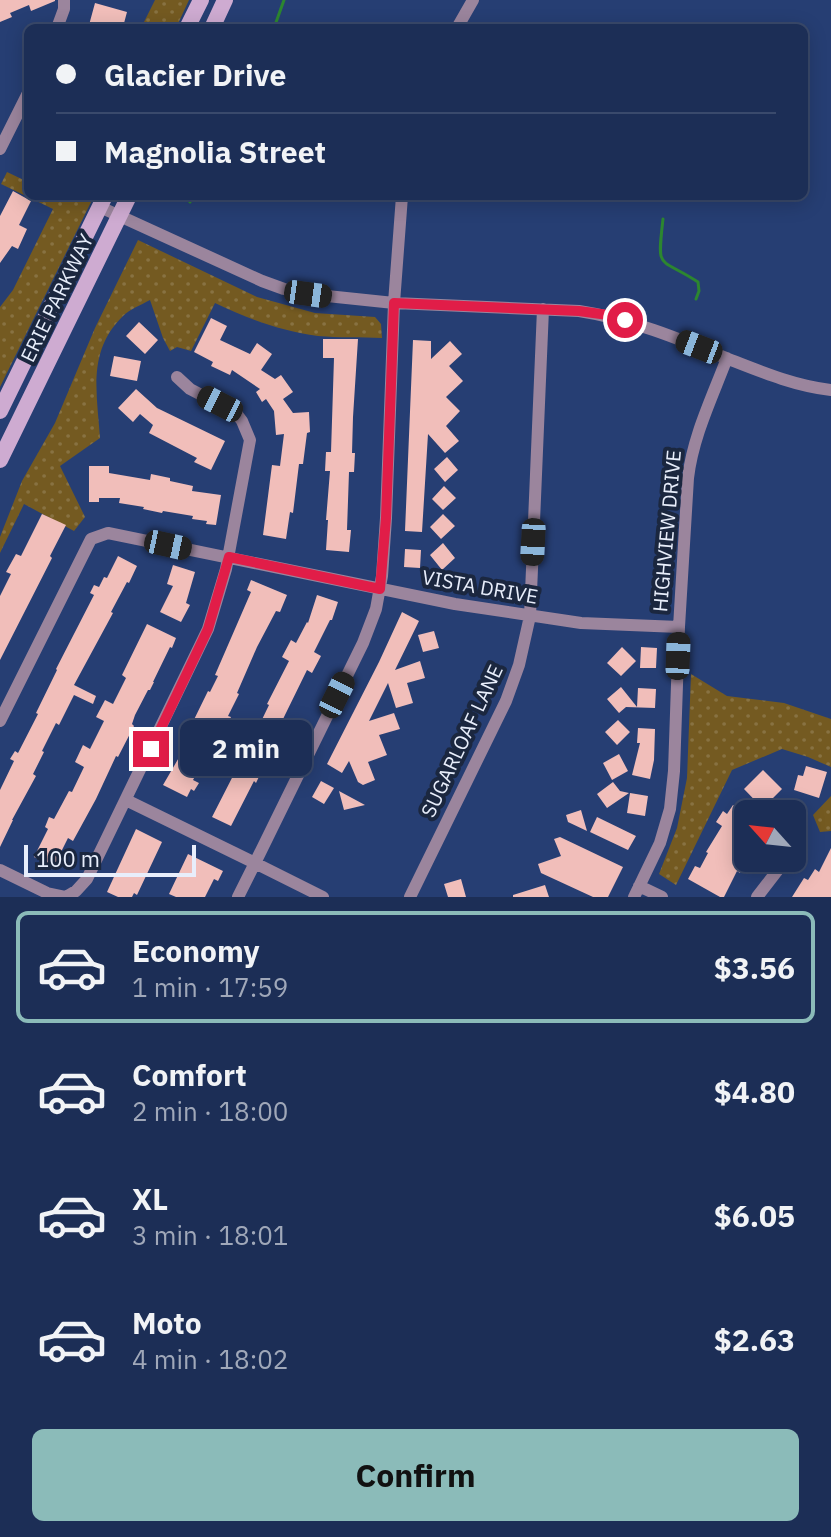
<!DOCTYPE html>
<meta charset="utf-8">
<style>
body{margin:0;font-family:"IBM Plex Sans",sans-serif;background:#25365c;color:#f1f3f6;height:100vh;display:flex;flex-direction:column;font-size:30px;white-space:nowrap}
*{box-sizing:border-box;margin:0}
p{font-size:26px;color:#a0a8b9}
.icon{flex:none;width:44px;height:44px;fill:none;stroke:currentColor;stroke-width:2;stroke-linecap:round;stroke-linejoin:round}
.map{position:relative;height:897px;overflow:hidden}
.drawer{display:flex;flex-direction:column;background:#1c2e56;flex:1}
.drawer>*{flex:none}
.hud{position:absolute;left:24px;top:24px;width:784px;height:176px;border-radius:12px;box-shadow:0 4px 20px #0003,0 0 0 2px #3a4a6c;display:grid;align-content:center;height:176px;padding:0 32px;background:#1c2e56}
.needle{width:52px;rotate:297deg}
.buttons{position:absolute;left:734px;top:800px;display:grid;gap:16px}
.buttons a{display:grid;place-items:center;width:72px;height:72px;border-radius:12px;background:#1c2e56;box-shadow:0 4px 20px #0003,0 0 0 2px #3a4a6c;font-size:40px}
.scale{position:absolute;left:24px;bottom:20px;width:172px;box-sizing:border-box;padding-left:8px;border:4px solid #e8eefb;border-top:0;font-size:22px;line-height:28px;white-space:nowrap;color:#e8eefb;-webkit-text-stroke:6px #1b273f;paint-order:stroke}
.end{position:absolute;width:36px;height:36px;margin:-18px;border:10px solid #e11d48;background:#fff;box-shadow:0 0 0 4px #fff}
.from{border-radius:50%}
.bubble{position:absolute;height:56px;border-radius:12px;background:#1c2e56;box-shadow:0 4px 20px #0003,0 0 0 2px #3a4a6c;font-size:26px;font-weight:700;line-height:56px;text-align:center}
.car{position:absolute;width:24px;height:48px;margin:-24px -12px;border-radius:10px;box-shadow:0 0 6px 2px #0007;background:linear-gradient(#222 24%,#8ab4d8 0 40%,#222 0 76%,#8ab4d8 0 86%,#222 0)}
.hud b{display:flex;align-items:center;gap:28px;height:76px;font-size:30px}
.hud b+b{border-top:2px solid #3a4a6c}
.hud i{width:20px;height:20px;background:#f1f3f6}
ul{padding:14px 0 0;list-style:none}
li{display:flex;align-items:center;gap:24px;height:112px;margin:0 16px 12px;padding:0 16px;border:4px solid transparent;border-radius:12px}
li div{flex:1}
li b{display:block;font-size:30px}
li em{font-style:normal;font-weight:700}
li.on{border-color:#8bbbb9}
li>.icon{width:72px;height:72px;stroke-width:1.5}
.primary-button{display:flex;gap:16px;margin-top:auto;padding:16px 32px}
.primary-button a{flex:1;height:92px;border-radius:12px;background:#8bbbb9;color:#111;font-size:32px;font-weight:700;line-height:92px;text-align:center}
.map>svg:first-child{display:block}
.grass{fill:url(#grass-dots)}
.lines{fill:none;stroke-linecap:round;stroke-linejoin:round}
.stream{stroke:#2c8630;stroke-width:3}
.building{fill:#f1beba}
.street{stroke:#9b859d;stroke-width:12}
.secondary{stroke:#ceabd1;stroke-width:16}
.route{stroke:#e11d48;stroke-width:10}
.labels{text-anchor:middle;stroke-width:8;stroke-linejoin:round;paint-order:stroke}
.street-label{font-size:20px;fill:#e8eefb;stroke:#1b273f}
</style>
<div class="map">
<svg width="831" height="897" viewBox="0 0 831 897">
<defs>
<pattern id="grass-dots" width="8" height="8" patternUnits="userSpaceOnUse" patternTransform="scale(2)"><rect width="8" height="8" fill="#745a21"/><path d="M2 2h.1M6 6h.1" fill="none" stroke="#887242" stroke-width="1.8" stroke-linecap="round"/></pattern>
</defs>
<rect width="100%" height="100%" fill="#263e73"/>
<path class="grass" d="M 155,0 L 189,0 L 176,28 L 141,28 Z
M 7,172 L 28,182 L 28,196 L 94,196 L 0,387 L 0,307 L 13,290 L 53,209 L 1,184 Z
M 138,240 L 257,297 L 315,313 L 375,317 L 381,324 L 382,338 C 361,337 339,338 318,336 C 281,331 248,319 215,303 L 191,351 L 177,347 L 170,351 L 163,338 L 150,300 C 141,305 130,309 123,316 C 87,351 97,393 100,438 L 60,466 L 85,517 L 74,531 L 24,504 L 0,553 L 0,537 L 22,481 L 55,423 L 95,328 Z
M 691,674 L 727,696 L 784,703 L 831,719 L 831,767 L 808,757 L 782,749 L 732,770 L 676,885 L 659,874 L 677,828 L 687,778 Z
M 831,796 L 831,831 L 820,832 L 813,815 Z"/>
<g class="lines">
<path class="stream" d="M 274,28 L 284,0
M 190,202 L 193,196
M 663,219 C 657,272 658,256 698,282 L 699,291 L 696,299"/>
</g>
<path class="building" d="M 0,0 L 55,0 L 55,1 L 31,11 L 29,5 L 10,13 L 12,17 L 0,22 Z
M 95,3 L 127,12 L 123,27 L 116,25 L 115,28 L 99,28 L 89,25 Z
M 13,191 L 31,201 L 19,225 L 27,229 L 18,249 L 12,246 L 0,263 L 0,216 Z
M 211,318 L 227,326 L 220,340 L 250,354 L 257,343 L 272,354 L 261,370 L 275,379 L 281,375 L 293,392 L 283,399 L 293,413 L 309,412 L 310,432 L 307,433 L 303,464 L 299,464 L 293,513 L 290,512 L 286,539 L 263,535 L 272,465 L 280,466 L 284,434 L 276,435 L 274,411 L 266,399 L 262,402 L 256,392 L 260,389 L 232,370 L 230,375 L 211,366 L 213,362 L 194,352 Z
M 139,322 L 158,340 L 145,354 L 126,336 Z
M 323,339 L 358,339 L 353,417 L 352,453 L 355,453 L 354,472 L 349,472 L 347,530 L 351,530 L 349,552 L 326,550 L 328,520 L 326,520 L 330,471 L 325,471 L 326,452 L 331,452 L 334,358 L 323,358 Z
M 413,340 L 431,341 L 431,359 L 450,341 L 462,354 L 449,366 L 463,381 L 446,397 L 460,411 L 446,426 L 459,441 L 445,453 L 428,434 L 422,532 L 405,531 Z
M 114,356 L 141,361 L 137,381 L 110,376 Z
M 136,389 L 157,408 L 225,441 L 211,470 L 194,462 L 197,458 L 149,433 L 153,425 L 140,414 L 133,422 L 118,408 Z
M 447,457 L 458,470 L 445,482 L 434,469 Z
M 89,466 L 109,466 L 109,473 L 150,480 L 151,474 L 170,478 L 170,481 L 193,486 L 192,491 L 221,495 L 216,525 L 206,524 L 207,521 L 192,519 L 193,516 L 163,511 L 162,513 L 143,509 L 144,507 L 119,503 L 120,498 L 99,498 L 99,502 L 89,502 Z
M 444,486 L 456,498 L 443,510 L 432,499 Z
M 42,514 L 66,525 L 50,556 L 52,558 L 0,660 L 0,596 L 11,574 L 6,572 L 16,554 L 21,556 Z
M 443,514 L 455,526 L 441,539 L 430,527 Z
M 443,543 L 455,558 L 442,570 L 430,555 Z
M 405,549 L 421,550 L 420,568 L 404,567 Z
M 118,556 L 137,566 L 129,583 L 127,582 L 111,612 L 113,613 L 74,685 L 96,696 L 93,704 L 74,695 L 59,725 L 56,723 L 42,751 L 44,752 L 33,774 L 36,776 L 12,820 L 13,820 L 0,847 L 0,790 L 14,761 L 10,759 L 15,751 L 18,753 L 38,714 L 36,713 L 57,670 L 56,669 L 94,595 L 90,593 L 94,585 L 99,587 L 104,577 L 107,578 Z
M 173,565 L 195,572 L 186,603 L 190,605 L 181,622 L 160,612 L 173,586 L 167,584 Z
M 251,580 L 287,595 L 280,612 L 276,611 L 257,647 L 237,693 L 239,694 L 228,716 L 231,717 L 227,726 L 230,728 L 226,736 L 218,732 L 193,780 L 199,783 L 194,791 L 191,789 L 187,797 L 163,785 L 188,742 L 184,740 L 208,691 L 210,692 L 218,676 L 215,675 L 251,592 L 247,590 Z
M 317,595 L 338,602 L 332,620 L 330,620 L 314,652 L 321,656 L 312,673 L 307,670 L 261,764 L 264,766 L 256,783 L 254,781 L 231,826 L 212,817 L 235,772 L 230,769 L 238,752 L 242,754 L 253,733 L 255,734 L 269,705 L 267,704 L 289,661 L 282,657 L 291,640 L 296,643 L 307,622 L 308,623 Z
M 402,612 L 419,621 L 395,670 L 420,661 L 425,678 L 407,683 L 413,703 L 396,708 L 388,683 L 369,721 L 394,713 L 400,729 L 379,735 L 387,755 L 368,762 L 375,780 L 363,785 L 358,782 L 349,761 L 342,773 L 327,764 L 379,662 Z
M 147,624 L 176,638 L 172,648 L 170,647 L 153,682 L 154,682 L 150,690 L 148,690 L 135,715 L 132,724 L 134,726 L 118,757 L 116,756 L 96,799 L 73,841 L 68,838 L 58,858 L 62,860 L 58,869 L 34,857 L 48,829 L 45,827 L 49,817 L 54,819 L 69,791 L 72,792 L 84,767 L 75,762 L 83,745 L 90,749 L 104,721 L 96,717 L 105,700 L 113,704 L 126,678 L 122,675 Z
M 434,631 L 439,648 L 423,652 L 418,635 Z
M 622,647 L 636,661 L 621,676 L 607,663 Z
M 641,647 L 657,648 L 656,668 L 640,668 Z
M 621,687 L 637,707 L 638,688 L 656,689 L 655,708 L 626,707 L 619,713 L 607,699 Z
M 618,720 L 630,732 L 617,745 L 605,732 Z
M 638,728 L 655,729 L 654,760 L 650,779 L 632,775 L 640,743 L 637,743 Z
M 619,754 L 628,771 L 612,780 L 603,763 Z
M 806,766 L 827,772 L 819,798 L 794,790 L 798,775 L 803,776 Z
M 763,770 L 782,789 L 769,802 L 780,814 L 768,814 L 744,789 Z
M 321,781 L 334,788 L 324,804 L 312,797 Z
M 613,782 L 620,791 L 629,793 L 607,808 L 597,794 Z
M 339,791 L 365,805 L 344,810 Z
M 630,793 L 648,796 L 645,816 L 627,813 Z
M 733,805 L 748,815 L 748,859 L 740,873 L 737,871 L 724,897 L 720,897 L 688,879 L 695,866 L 700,868 L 708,853 L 706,852 L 722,826 L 716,822 L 723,811 L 727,814 Z
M 581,810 L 587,831 L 568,822 L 566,815 Z
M 597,817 L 636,836 L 628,850 L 590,832 Z
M 136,829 L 162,842 L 137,895 L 134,893 L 132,897 L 118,897 L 107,892 Z
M 560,837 L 623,867 L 608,897 L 593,897 L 541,873 L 538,864 L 561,856 L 554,839 Z
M 831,848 L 831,897 L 792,897 L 804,878 L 808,880 L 815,869 L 819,872 Z
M 188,854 L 223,871 L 218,881 L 214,879 L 205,897 L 176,897 L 169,894 Z
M 461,879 L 466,897 L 448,897 L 444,884 Z
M 545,885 L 549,897 L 513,897 L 513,895 Z"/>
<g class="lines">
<path class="street" d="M 57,28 L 64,9 L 64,0
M 457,28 L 473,0
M 0,149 L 28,93
M 100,207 L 262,281 L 284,289 L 308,294 L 394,303 L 579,311 C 632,319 682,340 731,360 C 764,373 796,386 831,390
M 0,721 L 91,539 L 108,533 L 455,604 L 581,623 L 679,627
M 126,800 L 255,863 L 363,643 L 376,609 L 382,576 L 386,518 L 394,303 L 402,196
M 792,841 L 793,833
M 0,870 L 47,893 L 66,897 L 76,891 L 87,879 L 208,629 L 226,569 L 250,440 L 242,421 L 236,413 L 190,389 L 177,377
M 639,886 L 662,897
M 238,897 L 255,863 L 323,897
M 410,897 L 506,701 L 519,665 L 530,616 L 543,309
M 634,897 L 660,843 L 670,809 L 674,771 L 679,627 L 688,478 C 693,436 712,398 727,358
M 757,897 L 787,858"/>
<path class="secondary" d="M 187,28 L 201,0
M 212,28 L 225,0
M 0,411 L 105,196
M 0,460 L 129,196"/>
</g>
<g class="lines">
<path class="route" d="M 151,749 L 208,629 L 229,557 L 380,589 L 386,518 L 394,303 L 579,311 L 608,315 L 625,320"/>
</g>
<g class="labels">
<g class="street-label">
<text transform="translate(57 298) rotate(-64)" y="7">ERIE PARKWAY</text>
<text transform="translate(667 531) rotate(-85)" y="7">HIGHVIEW DRIVE</text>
<text transform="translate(480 587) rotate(10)" y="7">VISTA DRIVE</text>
<text transform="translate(462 741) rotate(-65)" y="7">SUGARLOAF LANE</text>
</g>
</g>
</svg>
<div class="buttons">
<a><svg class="needle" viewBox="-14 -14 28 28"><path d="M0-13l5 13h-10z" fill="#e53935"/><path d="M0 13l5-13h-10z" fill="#a0a8b9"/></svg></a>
</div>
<div class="scale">100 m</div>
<i class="end from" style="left:625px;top:320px"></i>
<i class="end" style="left:151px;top:749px"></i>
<div class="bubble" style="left:180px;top:720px;width:132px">2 min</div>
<i class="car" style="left:308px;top:294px;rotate:98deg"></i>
<i class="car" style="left:699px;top:347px;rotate:291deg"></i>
<i class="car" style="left:220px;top:404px;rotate:297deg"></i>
<i class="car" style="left:533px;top:542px;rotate:183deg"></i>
<i class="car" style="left:168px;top:545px;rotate:102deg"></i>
<i class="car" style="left:678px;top:656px;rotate:2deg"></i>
<i class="car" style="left:337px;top:695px;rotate:26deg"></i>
<div class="hud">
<b><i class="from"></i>Glacier Drive</b>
<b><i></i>Magnolia Street</b>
</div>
</div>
<section class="drawer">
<ul>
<li class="on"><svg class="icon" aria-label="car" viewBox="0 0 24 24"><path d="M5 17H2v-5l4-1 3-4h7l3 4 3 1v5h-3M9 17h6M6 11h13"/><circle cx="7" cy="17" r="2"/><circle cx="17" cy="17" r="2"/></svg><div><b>Economy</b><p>1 min · 17:59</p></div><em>$3.56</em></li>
<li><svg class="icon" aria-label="car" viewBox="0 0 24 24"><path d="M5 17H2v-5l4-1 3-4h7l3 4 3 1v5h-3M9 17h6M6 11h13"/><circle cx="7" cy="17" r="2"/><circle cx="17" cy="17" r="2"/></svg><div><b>Comfort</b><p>2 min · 18:00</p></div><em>$4.80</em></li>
<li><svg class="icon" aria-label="car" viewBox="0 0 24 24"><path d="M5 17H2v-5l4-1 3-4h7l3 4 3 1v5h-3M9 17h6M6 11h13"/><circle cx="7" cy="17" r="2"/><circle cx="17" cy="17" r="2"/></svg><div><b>XL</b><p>3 min · 18:01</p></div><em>$6.05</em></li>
<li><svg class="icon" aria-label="car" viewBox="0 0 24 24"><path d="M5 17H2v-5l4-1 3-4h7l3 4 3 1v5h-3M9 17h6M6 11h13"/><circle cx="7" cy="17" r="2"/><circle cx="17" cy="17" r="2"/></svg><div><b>Moto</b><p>4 min · 18:02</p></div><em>$2.63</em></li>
</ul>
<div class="primary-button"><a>Confirm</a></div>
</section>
